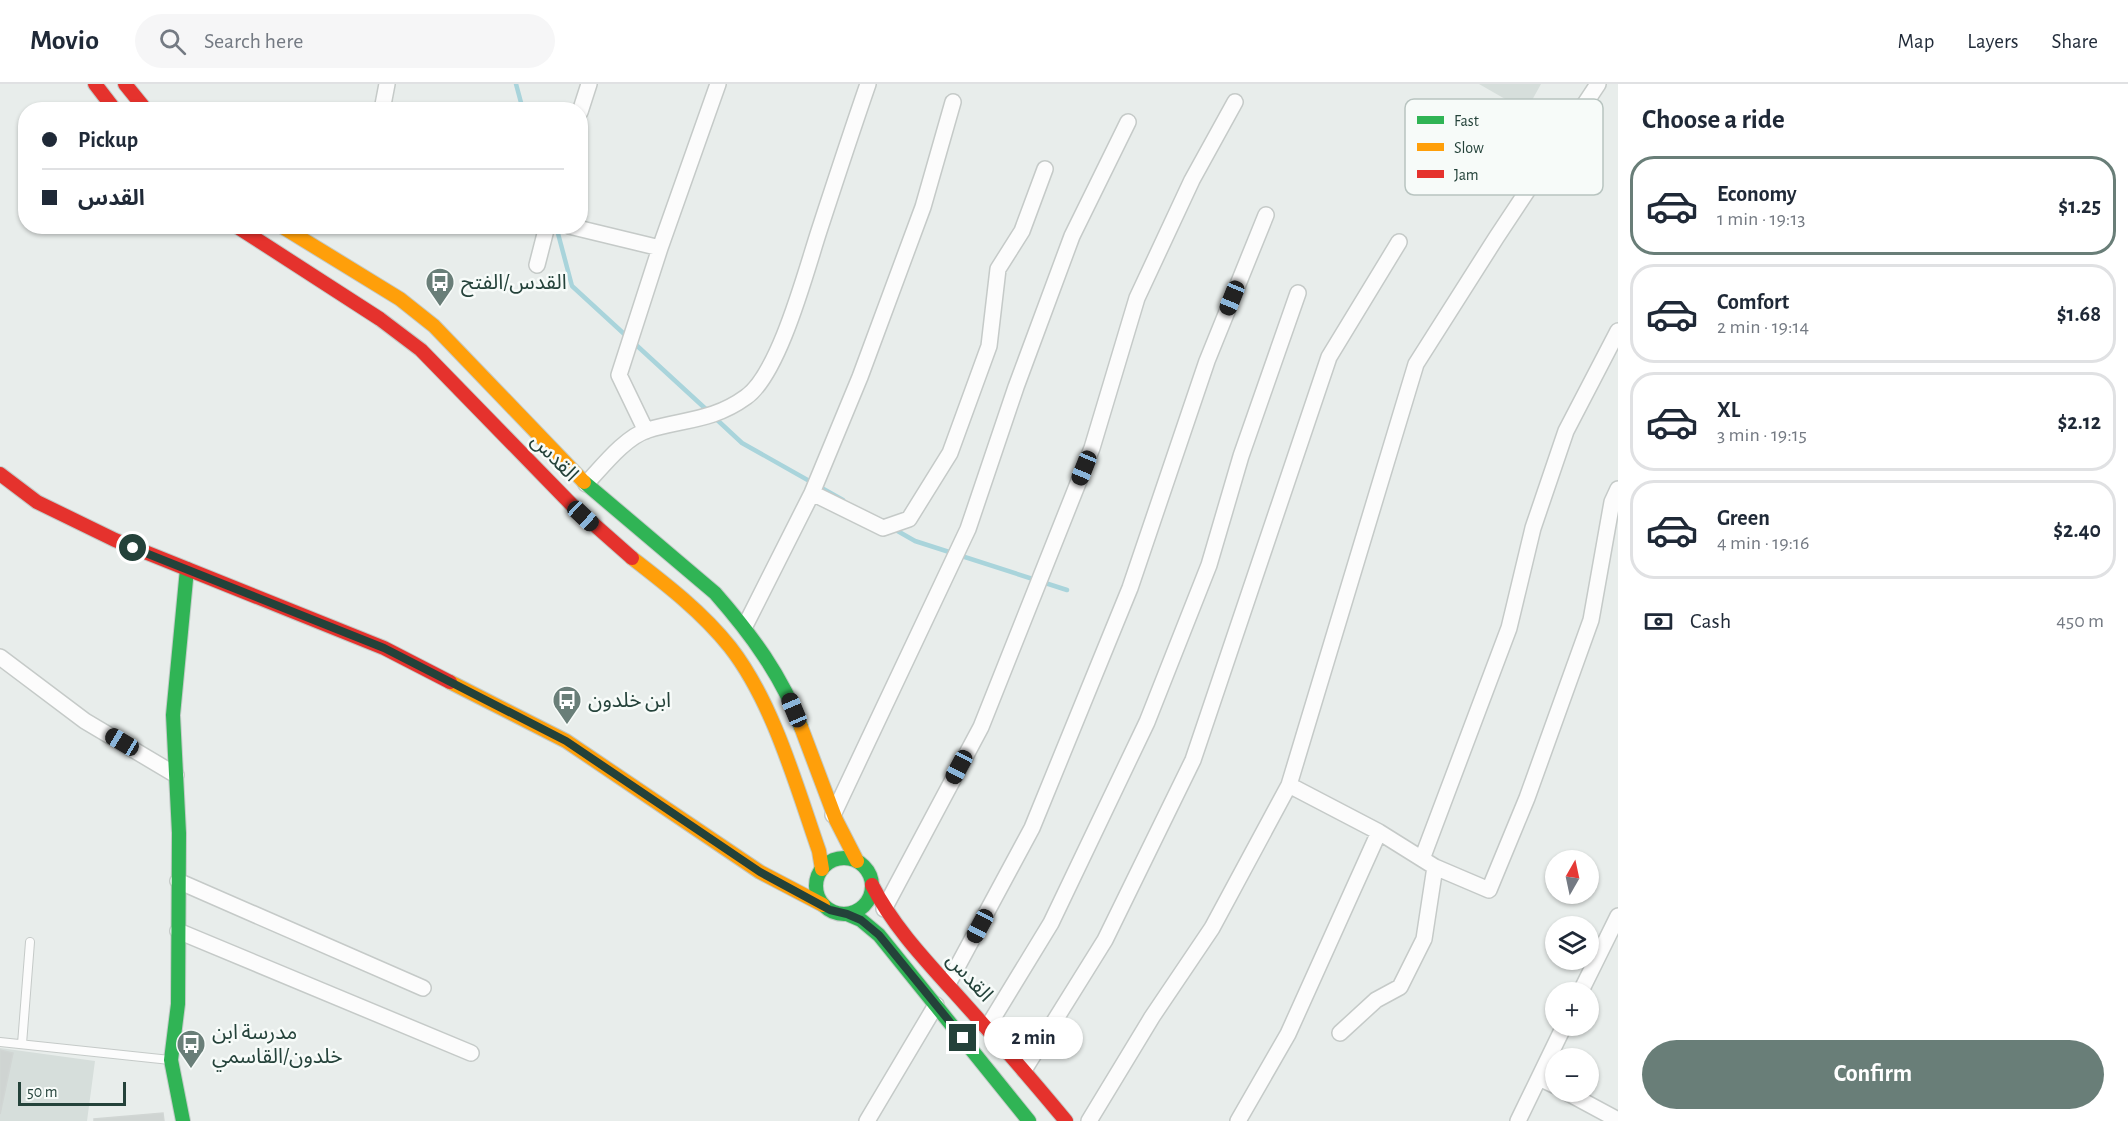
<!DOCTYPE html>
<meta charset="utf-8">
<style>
body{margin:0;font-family:"Alegreya Sans","Noto Sans Arabic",sans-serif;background:#f6f6f7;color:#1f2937;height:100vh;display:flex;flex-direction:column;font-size:22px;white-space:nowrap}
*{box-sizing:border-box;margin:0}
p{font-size:20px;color:#747a83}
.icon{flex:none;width:33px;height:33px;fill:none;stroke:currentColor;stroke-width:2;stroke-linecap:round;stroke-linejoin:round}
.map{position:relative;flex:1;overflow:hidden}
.sheet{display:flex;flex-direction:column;background:#fff;width:510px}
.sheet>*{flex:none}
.top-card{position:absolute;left:18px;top:18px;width:570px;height:132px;border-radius:24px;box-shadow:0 2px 4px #0004;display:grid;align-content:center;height:132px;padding:0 24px;background:#fff}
.needle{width:39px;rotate:9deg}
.controls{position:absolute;left:1545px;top:766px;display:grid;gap:12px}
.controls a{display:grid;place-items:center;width:54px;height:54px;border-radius:50%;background:#fff;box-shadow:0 2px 4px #0004;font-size:30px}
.scale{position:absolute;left:18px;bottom:15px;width:108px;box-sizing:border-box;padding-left:6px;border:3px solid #24423a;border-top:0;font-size:16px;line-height:21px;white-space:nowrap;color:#24423a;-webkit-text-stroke:4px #f7fbf9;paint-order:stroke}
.end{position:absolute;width:27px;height:27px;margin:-14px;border:8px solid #24423a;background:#fff;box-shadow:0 0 0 3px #fff}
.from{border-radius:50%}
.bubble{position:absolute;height:42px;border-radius:21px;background:#fff;box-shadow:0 2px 4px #0004;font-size:20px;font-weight:700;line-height:42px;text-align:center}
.car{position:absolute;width:18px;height:36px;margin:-18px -9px;border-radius:8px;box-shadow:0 0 4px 2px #0007;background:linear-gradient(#222 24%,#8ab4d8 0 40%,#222 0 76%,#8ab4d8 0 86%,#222 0)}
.top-card b{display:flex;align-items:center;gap:21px;height:57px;font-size:22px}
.top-card b+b{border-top:2px solid #e0e1e3}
.top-card i{width:15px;height:15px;background:#1f2937}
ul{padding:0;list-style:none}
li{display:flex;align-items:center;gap:18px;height:99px;margin:0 12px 9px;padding:0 12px;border:3px solid #e0e1e3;border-radius:24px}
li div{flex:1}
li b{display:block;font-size:22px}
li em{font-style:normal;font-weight:700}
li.current{border-color:#697e78}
li>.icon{width:54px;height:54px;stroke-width:1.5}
h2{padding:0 24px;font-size:27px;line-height:72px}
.pay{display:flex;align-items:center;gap:15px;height:66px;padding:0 24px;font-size:22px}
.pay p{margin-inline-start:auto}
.button{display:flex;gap:12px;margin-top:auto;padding:12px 24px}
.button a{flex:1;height:69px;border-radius:36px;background:#697e78;color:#fff;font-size:24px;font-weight:700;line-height:69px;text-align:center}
header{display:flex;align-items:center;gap:36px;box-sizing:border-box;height:84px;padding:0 30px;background:#fff;border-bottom:2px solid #e0e1e3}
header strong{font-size:28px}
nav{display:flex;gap:33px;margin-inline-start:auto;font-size:21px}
.search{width:420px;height:54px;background:#f6f6f7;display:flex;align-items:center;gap:15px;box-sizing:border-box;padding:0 21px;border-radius:33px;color:#747a83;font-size:22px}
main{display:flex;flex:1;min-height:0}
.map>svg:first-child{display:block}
.built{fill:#d6dedb}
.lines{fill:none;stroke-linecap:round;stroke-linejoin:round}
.stream{stroke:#a9d4db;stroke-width:4.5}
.building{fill:#cfd4d2;stroke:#d1d6d4;stroke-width:1.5}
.lane-casing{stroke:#c5cac8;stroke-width:10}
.street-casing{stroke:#c5cac8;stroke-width:18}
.fast-casing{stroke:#c3cbc8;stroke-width:16}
.slow-casing{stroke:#c3cbc8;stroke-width:16}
.jam-casing{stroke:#c3cbc8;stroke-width:16}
.lane{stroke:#fcfcfc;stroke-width:8}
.street{stroke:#fcfcfc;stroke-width:15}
.fast{stroke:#30b455;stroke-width:14}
.slow{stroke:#ff9f0a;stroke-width:14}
.jam{stroke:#e5322d;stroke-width:14}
.route{stroke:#24423a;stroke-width:8}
.labels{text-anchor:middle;stroke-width:5;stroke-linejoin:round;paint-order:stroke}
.poi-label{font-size:21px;fill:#24423a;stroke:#f7fbf9;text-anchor:start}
.street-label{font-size:21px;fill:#24423a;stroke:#f7fbf9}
.key{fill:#f7fbf9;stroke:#b8c4c0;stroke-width:1.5}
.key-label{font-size:16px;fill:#24423a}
</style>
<header>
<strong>Movio</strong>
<div class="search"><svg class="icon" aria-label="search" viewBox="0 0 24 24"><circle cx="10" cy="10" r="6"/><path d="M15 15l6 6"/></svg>Search here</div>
<nav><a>Map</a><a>Layers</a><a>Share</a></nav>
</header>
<main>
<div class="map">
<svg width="1618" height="1037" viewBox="0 0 1618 1037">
<rect width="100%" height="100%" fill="#e8edeb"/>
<path class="built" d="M 1479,0 L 1541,0 L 1526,27 Z
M 0,964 L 95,977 L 87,1037 L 0,1037 Z"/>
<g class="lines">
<path class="stream" d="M 516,0 L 523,26
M 556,142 L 572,202 L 708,327
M 714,333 L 742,359 L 843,416
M 894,445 L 915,457 L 1067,506"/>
</g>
<path class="building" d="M 0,966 L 13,969 L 0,1030 Z
M 163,1029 L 164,1037 L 94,1037 L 94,1035 Z"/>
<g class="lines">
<g class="lane-casing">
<path id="lane" d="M 0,958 L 170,976
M 22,960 L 30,858"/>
</g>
<g class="street-casing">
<path id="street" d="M 382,26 L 387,0
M 580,28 L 589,0
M 569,142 L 660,164
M 537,181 L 547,142
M 646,347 L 619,291 L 660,164 L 718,0
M 586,400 C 602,383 625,353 648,346 C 684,335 713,337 746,313 C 779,290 806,187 819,147 C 835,98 851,49 868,0
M 812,409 L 883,444 L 909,435 L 950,369 L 989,262 L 998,185 L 1022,147 L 1045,85
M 745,542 L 812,409 L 860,293 L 923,123 L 953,18
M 0,573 L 85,637 L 176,691
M 1289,701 L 1379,748 L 1435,783 L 1489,806 L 1527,714 L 1591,536 L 1612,418 L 1618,405
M 833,731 L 968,445 L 1016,303 L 1072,152 L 1128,38
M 1422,775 L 1509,544 L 1533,444 L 1566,347 L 1618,247
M 178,797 L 423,904
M 884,825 L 981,643 L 1092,364 L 1137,214 L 1192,96 L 1235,18
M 178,847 L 471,969
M 948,900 L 1032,744 L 1130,504 L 1207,277 L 1266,131
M 1580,909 L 1618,832
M 987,944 L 1051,839 L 1147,638 L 1209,481 L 1241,372 L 1298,209
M 1340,949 L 1376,916 L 1400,903 L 1424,855 L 1435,783
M 1024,986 L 1105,856 L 1193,676 L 1329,273 L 1399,158
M 1539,994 L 1556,1002
M 1566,1008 L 1618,1036
M 867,1037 L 936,921
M 1089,1037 L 1152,933 L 1212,844 L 1289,701 L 1416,280 L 1496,154 L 1598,0
M 1238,1037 L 1288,950 L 1379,748
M 1518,1037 L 1564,942"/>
</g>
<g class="fast-casing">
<path id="fast" d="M 584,398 L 715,509 C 751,550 782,592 801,643
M816 802a28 28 0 1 1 56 0a28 28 0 1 1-56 0Z
M 847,830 L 861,836 L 879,851 L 1029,1037
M 183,1037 L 171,976 L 178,920 L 179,749 L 173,631 L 187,485"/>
</g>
<g class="slow-casing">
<path id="slow" d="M 281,142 L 400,215 L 434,242 L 584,398
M 632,474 C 667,501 702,528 730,563 C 773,618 796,701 819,767 L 822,785
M 450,598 L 566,657 L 760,788 L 823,821
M 801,643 L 836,736 L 857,777"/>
</g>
<g class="jam-casing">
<path id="jam" d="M 95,0 L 115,26
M 125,0 L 146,26
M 236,142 L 380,235 L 421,266 L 572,421 L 632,474
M 0,390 L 37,418 L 115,456 L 384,564 L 450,598
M 872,801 C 895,846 931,882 964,919 C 999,958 1033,997 1066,1037"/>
</g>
<use href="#lane" class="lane"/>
<use href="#street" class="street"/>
<use href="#fast" class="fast"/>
<use href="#slow" class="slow"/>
<use href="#jam" class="jam"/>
</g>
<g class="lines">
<path class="route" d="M 133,464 L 384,564 L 566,657 L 760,788 L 830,826 L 847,830 L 861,836 L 879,851 L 963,954"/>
</g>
<defs>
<g id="bus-pin" transform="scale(1.5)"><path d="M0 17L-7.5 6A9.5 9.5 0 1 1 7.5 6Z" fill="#697e78" stroke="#f7fbf9"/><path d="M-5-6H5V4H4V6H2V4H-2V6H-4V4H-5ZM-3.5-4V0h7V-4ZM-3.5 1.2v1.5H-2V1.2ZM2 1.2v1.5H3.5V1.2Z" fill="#fff"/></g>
</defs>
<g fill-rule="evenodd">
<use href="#bus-pin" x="440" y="198"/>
<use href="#bus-pin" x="567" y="616"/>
<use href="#bus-pin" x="191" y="960"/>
</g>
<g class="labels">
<g class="poi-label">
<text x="461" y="205">القدس/الفتح</text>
<text x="588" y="623">ابن خلدون</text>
<text x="212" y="955">مدرسة ابن<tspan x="212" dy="24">خلدون/القاسمي</tspan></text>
</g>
<g class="street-label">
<text transform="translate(555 373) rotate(46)" y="7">القدس</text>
<text transform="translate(970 893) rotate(48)" y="7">القدس</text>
</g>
</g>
<rect x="1405" y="15" width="198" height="96" rx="9" class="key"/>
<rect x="1417" y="32" width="27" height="8" fill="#30b455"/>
<rect x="1417" y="59" width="27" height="8" fill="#ff9f0a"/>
<rect x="1417" y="86" width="27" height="8" fill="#e5322d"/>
<g class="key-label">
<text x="1454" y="42">Fast</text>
<text x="1454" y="69">Slow</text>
<text x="1454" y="96">Jam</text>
</g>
</svg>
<div class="controls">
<a><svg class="needle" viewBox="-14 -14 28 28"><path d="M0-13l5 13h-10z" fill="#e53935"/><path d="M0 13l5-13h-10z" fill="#747a83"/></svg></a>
<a><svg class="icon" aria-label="layers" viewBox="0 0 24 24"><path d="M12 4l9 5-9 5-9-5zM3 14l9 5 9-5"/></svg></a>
<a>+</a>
<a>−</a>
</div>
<div class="scale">50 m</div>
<i class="end from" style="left:133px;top:464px"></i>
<i class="end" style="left:963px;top:954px"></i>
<div class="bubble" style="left:984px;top:933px;width:99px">2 min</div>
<i class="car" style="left:1232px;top:214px;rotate:202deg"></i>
<i class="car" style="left:1084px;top:384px;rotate:202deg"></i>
<i class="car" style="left:583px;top:432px;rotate:133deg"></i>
<i class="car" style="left:794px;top:626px;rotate:337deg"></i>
<i class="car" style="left:122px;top:658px;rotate:301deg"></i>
<i class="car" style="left:959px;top:683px;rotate:208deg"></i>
<i class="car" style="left:980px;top:842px;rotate:208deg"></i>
<div class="top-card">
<b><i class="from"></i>Pickup</b>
<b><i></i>القدس</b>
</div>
</div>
<section class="sheet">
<h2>Choose a ride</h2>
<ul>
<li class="current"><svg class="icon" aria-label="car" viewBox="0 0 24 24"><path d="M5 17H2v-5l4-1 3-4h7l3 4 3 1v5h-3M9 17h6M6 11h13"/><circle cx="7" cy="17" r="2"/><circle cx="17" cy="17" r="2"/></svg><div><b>Economy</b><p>1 min · 19:13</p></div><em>$1.25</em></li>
<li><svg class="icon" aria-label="car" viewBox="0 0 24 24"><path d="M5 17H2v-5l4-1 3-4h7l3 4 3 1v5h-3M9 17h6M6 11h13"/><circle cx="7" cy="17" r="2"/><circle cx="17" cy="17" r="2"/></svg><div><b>Comfort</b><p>2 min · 19:14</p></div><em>$1.68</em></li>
<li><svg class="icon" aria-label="car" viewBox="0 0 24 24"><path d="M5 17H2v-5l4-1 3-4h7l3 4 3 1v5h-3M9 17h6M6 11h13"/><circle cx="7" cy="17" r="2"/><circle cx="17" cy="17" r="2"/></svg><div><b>XL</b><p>3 min · 19:15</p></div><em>$2.12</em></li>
<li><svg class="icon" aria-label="car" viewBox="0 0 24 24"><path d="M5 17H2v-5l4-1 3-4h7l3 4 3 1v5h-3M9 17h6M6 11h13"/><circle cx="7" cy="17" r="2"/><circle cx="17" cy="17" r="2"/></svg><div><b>Green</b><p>4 min · 19:16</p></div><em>$2.40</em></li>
</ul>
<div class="pay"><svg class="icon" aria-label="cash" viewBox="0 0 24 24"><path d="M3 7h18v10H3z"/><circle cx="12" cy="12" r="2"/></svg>Cash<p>450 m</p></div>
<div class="button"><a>Confirm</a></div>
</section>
</main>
